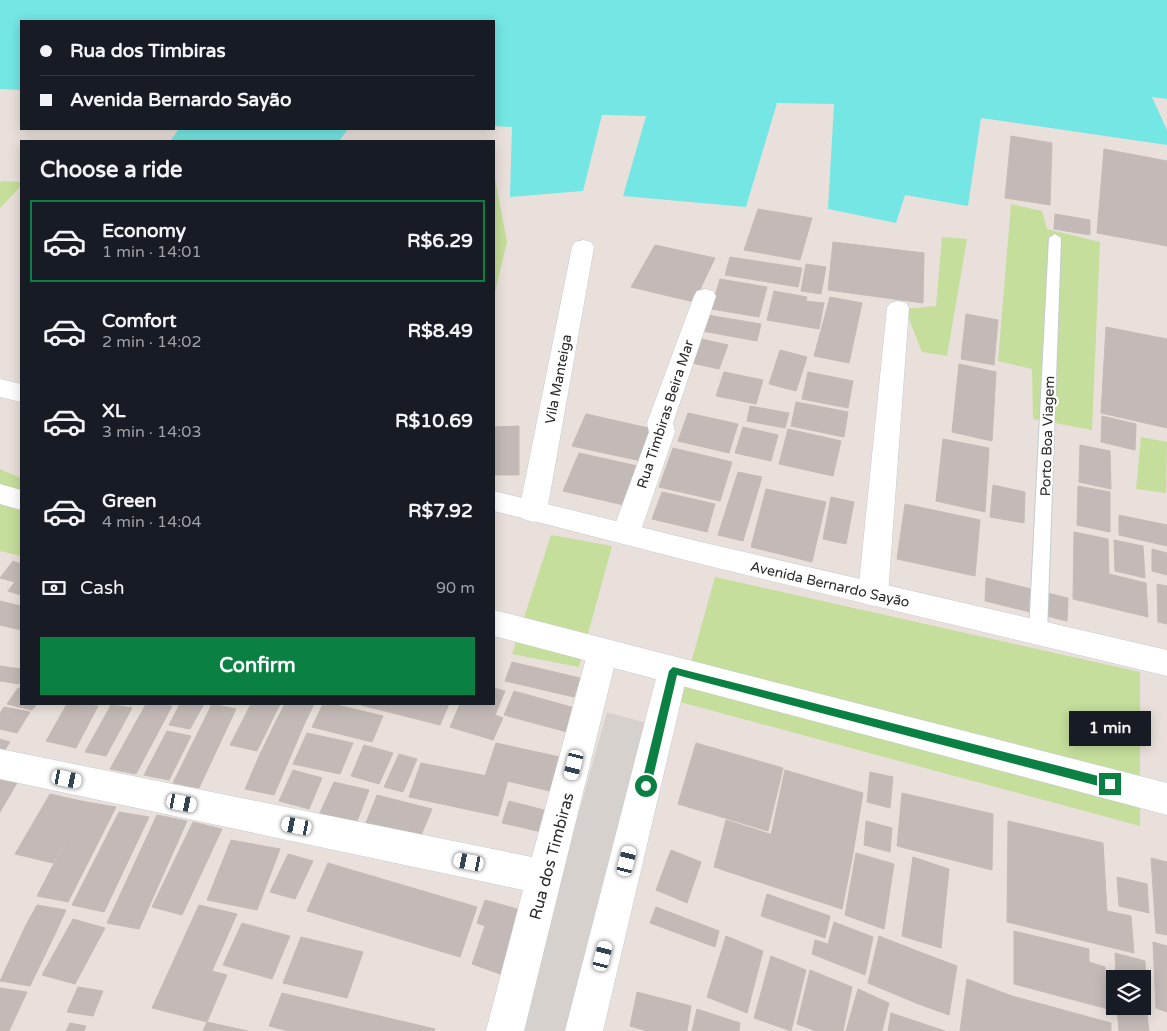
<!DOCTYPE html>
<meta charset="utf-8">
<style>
body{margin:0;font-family:"Varela Round",sans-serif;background:#242831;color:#f1f3f6;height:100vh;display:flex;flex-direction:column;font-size:19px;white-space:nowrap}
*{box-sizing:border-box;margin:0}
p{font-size:16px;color:#9ea1a6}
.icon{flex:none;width:28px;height:28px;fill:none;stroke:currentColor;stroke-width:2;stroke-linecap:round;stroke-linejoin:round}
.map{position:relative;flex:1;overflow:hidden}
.sheet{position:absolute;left:20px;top:140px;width:475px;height:565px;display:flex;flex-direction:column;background:#171b24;border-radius:0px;box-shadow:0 2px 12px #0003}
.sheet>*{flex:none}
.top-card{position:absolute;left:20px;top:20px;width:475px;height:110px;border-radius:0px;box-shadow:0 2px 12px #0003;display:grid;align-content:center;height:110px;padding:0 20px;background:#171b24}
.tools{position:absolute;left:1106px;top:970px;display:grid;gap:10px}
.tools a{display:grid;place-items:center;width:45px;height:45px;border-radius:0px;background:#171b24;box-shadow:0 2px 12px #0003;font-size:25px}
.end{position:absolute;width:22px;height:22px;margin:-11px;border:6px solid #0b8043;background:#fff;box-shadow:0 0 0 2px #fff}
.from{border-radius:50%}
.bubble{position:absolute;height:35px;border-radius:0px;background:#171b24;box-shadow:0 2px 12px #0003;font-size:16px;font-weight:700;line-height:35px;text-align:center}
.car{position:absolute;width:15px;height:30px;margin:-15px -8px;border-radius:6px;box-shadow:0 0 4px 1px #0007;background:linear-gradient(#fff 24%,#345 0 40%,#fff 0 76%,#345 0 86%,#fff 0)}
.top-card b{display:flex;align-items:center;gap:18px;height:48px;font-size:19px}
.top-card b+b{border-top:1px solid #363941}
.top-card i{width:12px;height:12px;background:#f1f3f6}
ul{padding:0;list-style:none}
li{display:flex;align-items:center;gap:15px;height:82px;margin:0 10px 8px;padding:0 10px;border:2px solid transparent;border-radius:0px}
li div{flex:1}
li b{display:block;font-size:19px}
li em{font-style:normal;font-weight:700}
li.on{border-color:#0b8043}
li>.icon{width:45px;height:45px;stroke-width:1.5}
h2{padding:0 20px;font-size:22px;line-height:60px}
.pay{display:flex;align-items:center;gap:12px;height:55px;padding:0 20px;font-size:19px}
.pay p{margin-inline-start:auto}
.cta{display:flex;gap:10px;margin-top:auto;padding:10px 20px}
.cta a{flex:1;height:58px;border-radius:0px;background:#0b8043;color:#fff;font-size:20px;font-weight:700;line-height:58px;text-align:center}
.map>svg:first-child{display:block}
.green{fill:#c5de9b}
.plaza{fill:#d7d1ce}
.water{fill:#74e7e4}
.building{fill:#c3bab8;stroke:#c5bbb5}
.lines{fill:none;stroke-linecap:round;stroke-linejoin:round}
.service-casing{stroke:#c4cbd2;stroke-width:2}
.minor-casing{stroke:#c4cbd2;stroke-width:1}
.tertiary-casing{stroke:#c4cbd2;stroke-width:1}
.service{fill:#fff;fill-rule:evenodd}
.minor{fill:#fff;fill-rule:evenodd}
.tertiary{fill:#fff;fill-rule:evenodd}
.route{fill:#0b8043}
.labels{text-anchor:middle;stroke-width:4.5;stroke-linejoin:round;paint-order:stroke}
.street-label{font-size:14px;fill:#292929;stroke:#fff}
.near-street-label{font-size:16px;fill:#292929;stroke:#fff}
</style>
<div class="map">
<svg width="1167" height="1031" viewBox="0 0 1167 1031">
<rect width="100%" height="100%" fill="#eae0db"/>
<path class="green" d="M 494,173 L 507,242 L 494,296 Z
M 2,181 L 21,182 L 21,186 L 0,208 L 0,183 Z
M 1011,204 L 1042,211 L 1047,229 L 1100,242 L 1092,430 L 1033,419 L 1032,369 L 998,361 Z
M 942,237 L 967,239 L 947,356 L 922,352 L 905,309 L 936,306 Z
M 1141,437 L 1167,442 L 1166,493 L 1136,489 Z
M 0,469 L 21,478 L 21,556 L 0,551 Z
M 551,535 L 612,546 L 579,667 L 512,654 Z
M 715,577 L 1140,672 L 1140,826 L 680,702 Z"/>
<path class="plaza" d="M 607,712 L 650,724 L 573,1031 L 524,1031 L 565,862 Z"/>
<path class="water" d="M 0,0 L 1167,0 L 1167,99 L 1152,97 L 1167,130 L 1167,145 L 981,118 L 968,206 L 905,195 L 896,223 L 828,209 L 834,104 L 777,103 L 746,207 L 623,196 L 646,116 L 602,115 L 583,191 L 510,197 L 512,127 L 494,126 L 494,21 L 21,21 L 21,90 L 0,89 Z
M 179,129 L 348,129 L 339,141 L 170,141 Z"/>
<path class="building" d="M 1011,136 L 1052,143 L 1050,205 L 1005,198 Z
M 1104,149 L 1167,161 L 1167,246 L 1097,233 Z
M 758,209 L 812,218 L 800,260 L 744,250 Z
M 1055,214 L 1090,220 L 1090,235 L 1054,229 Z
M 833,242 L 924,253 L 923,303 L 828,290 Z
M 655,245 L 715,258 L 694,302 L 631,287 Z
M 730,257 L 802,268 L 798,287 L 725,275 Z
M 806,264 L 826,267 L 821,294 L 801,291 Z
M 720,279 L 767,287 L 759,317 L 711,309 Z
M 774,291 L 807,297 L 806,301 L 824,303 L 819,329 L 767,320 Z
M 830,297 L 862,303 L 849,363 L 814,356 Z
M 966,314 L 998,320 L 994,365 L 961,359 Z
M 707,315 L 761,324 L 757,341 L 702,331 Z
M 1106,327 L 1167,339 L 1167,428 L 1101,413 Z
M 702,339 L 728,345 L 719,369 L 692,363 Z
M 780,350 L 807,357 L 796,391 L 769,384 Z
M 959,364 L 996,372 L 992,441 L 952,432 Z
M 724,372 L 763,380 L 756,404 L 716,396 Z
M 808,372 L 853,381 L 848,408 L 802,399 Z
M 796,402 L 848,412 L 844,437 L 791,426 Z
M 750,406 L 789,413 L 785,428 L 747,421 Z
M 688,413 L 738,424 L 729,453 L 678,441 Z
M 586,414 L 653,429 L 641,461 L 572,446 Z
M 1102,416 L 1136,424 L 1135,450 L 1101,442 Z
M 519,426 L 519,475 L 494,475 L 494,427 Z
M 743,427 L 778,435 L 771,461 L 735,453 Z
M 788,429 L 841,441 L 833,476 L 779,464 Z
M 943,439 L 989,448 L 985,512 L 936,501 Z
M 1080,445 L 1110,451 L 1111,489 L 1079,482 Z
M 673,448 L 732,462 L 720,501 L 659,487 Z
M 579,453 L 642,467 L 628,506 L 563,491 Z
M 738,472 L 762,477 L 743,541 L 718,535 Z
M 993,485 L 1025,492 L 1024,523 L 990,517 Z
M 1078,486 L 1110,492 L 1110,532 L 1077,525 Z
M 766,489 L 826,502 L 812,562 L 751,547 Z
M 662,492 L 715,504 L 707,532 L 652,519 Z
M 831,497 L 854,502 L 846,544 L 823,539 Z
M 905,504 L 980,520 L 975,576 L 897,559 Z
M 1119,515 L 1167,525 L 1167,546 L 1119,535 Z
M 1074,532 L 1108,539 L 1109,574 L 1146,583 L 1148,617 L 1073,599 Z
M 1114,540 L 1143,546 L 1145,578 L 1115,571 Z
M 1152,549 L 1167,553 L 1167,575 L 1152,571 Z
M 13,561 L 21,564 L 21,595 L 8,591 L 15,582 L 0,578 Z
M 986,578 L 1068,598 L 1067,621 L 985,601 Z
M 1157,584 L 1167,586 L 1167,624 L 1158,622 Z
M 0,601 L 21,606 L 21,630 L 0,625 Z
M 512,662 L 580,678 L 574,697 L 505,681 Z
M 0,666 L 21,669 L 19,684 L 0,681 Z
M 18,688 L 21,688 L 21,704 L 37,704 L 32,710 L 7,704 Z
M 494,688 L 505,691 L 495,715 L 503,718 L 493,740 L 450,727 L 460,704 L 494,704 Z
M 514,691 L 575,708 L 567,732 L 504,715 Z
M 67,704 L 98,706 L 76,748 L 46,741 Z
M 146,704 L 172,706 L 136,774 L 110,769 Z
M 180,704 L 204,704 L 190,729 L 169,725 Z
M 212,704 L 236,709 L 199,788 L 173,783 Z
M 251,704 L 280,704 L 257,751 L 230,745 Z
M 285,704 L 314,704 L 303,727 L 276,721 Z
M 323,704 L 333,704 L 383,716 L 372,742 L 312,727 Z
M 362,704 L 449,704 L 440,725 L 361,705 Z
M 111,705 L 132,708 L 106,756 L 85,752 Z
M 4,707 L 30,712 L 17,733 L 0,729 L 0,713 Z
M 276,721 L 303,727 L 289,760 L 260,754 Z
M 167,731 L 191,736 L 169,780 L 144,775 Z
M 307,733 L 353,743 L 340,774 L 293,764 Z
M 0,739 L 10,742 L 0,757 Z
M 496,743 L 560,757 L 550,791 L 485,776 Z
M 696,743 L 783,768 L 768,831 L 678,804 Z
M 364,745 L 393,753 L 379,784 L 351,776 Z
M 260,754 L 289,760 L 274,795 L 245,789 Z
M 399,754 L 417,759 L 403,792 L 384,787 Z
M 421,763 L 508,780 L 498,816 L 409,797 Z
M 293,770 L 322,778 L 309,809 L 279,801 Z
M 785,770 L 863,793 L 852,859 L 771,835 Z
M 870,772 L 893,777 L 890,808 L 867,802 Z
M 0,779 L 17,783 L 0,812 Z
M 334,782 L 369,790 L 356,824 L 319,815 Z
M 902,793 L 993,814 L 992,870 L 897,846 Z
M 50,794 L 86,802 L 53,863 L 15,854 Z
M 377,795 L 432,809 L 419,840 L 365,825 Z
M 509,801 L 552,812 L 546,833 L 502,823 Z
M 86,802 L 116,807 L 68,902 L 37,896 Z
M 119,812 L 149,817 L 104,912 L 72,905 Z
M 157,815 L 187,821 L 139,929 L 107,923 Z
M 726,820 L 770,834 L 759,882 L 714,867 Z
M 866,821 L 892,828 L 890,852 L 864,845 Z
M 1008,821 L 1103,843 L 1107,911 L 1131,916 L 1134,953 L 1007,922 Z
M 193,822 L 222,829 L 182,915 L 152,907 Z
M 770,834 L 852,859 L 842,909 L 759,882 Z
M 231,840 L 280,849 L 257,910 L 207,900 Z
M 671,850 L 701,862 L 687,903 L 656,890 Z
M 856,853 L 894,864 L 884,929 L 845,915 Z
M 288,854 L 313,861 L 295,899 L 270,892 Z
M 913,857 L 949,869 L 941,948 L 902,936 Z
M 1151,858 L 1167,862 L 1167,935 L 1156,933 Z
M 328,863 L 477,907 L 460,957 L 307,911 Z
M 1117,877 L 1147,884 L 1149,913 L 1119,906 Z
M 767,894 L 830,916 L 825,938 L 761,916 Z
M 485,900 L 521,910 L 500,974 L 472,964 L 485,926 L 477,923 Z
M 37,905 L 66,910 L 56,932 L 25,927 Z
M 199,905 L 237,914 L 212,971 L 227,975 L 207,1022 L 152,1008 Z
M 656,907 L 719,931 L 715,947 L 650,923 Z
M 73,919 L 105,928 L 75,984 L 42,975 Z
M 834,922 L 873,937 L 865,975 L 812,954 L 815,940 L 828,944 Z
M 242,923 L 290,936 L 272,979 L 223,965 Z
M 25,927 L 56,932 L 30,986 L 0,981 Z
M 1014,931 L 1089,949 L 1089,962 L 1105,967 L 1108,1009 L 1014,984 Z
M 726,936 L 763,951 L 747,1013 L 707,997 Z
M 879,936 L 925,954 L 916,1003 L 868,983 Z
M 301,937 L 363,952 L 347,998 L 283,983 Z
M 1153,942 L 1167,946 L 1167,1012 L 1156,1008 Z
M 1115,953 L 1145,961 L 1147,1014 L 1117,1007 L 1142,1006 L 1142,979 L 1116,979 Z
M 925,954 L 957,966 L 949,1015 L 916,1003 Z
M 771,956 L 806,970 L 791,1031 L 754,1018 Z
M 810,970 L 852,987 L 843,1031 L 816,1031 L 797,1024 Z
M 967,979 L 1012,996 L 1011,1031 L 960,1031 Z
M 78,987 L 103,991 L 93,1016 L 67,1012 Z
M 0,988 L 27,992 L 9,1031 L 0,1031 Z
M 858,989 L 889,1003 L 882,1031 L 846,1031 Z
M 637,992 L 691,1006 L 687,1031 L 647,1031 L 630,1026 Z
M 282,993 L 435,1029 L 434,1031 L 288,1031 L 269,1026 Z
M 1012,996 L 1111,1023 L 1111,1031 L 1011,1031 Z
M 1117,1007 L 1147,1014 L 1149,1031 L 1119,1031 Z
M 697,1009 L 740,1023 L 739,1031 L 692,1031 Z
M 891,1013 L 945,1031 L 888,1031 Z
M 207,1022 L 248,1031 L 203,1031 Z
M 70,1023 L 86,1026 L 84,1031 L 66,1031 Z"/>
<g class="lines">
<g class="service-casing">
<path id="service" d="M 1055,234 L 1061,238 L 1047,633 L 1044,638 L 1038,641 L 1032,638 L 1029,633 L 1049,238 Z"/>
</g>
<g class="minor-casing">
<path id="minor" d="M 583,240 L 591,242 L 594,247 L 547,511 L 543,519 L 533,522 L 523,519 L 519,511 L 572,247 L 575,242 Z
M 705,289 L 713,291 L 716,296 L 673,423 L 675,432 L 640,533 L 636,541 L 626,544 L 616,541 L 612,533 L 649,432 L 647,423 L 694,296 L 697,291 Z
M 898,301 L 906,303 L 909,308 L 888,594 L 883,603 L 873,606 L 863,603 L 858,594 L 887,308 L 890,303 Z
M 603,638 L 614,642 L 618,651 L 524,1031 L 486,1031 L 523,890 L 0,779 L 0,749 L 532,857 L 588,651 L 592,642 Z
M 673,658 L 684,661 L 688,671 L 603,1031 L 565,1031 L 658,671 L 662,661 Z"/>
</g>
<g class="tertiary-casing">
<path id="tertiary" d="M 0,379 L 21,384 L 21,402 L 0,397 Z
M 0,484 L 21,490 L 21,510 L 0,504 Z
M 494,491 L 701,542 L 1167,650 L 1167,676 L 701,564 L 494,511 Z
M 494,610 L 1167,783 L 1167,815 L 494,636 Z"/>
</g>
<use href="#service" class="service"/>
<use href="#minor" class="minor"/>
<use href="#tertiary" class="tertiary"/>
</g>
<path class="route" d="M 673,667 L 1110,779 L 1115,784 L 1110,789 L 677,675 L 651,786 L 646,791 L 641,786 L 669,671 Z"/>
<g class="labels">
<g class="street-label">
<text transform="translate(558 379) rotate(-79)" y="5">Vila Manteiga</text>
<text transform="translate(665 414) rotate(-72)" y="5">Rua Timbiras Beira Mar</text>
<text transform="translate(1047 436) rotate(-88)" y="5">Porto Boa Viagem</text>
<text transform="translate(830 584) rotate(13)" y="5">Avenida Bernardo Sayão</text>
</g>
<g class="near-street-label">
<text transform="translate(551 856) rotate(-75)" y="6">Rua dos Timbiras</text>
</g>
</g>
</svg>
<div class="tools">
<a><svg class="icon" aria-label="layers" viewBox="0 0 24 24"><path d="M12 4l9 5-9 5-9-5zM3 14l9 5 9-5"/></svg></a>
</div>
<i class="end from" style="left:646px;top:786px"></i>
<i class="end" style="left:1110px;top:784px"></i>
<div class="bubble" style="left:1069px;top:711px;width:82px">1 min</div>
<i class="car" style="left:574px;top:765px;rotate:194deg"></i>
<i class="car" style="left:67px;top:779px;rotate:102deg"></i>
<i class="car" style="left:182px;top:803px;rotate:101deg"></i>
<i class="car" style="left:297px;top:826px;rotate:281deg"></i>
<i class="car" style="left:627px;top:861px;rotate:14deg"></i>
<i class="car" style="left:469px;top:862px;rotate:281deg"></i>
<i class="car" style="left:603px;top:956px;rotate:14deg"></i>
<div class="top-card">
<b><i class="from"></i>Rua dos Timbiras</b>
<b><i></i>Avenida Bernardo Sayão</b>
</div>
<section class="sheet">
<h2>Choose a ride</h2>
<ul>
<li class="on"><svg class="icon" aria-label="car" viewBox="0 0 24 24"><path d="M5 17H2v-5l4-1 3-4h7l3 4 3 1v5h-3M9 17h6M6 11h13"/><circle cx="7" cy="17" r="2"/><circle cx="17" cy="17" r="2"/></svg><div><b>Economy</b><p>1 min · 14:01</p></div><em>R$6.29</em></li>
<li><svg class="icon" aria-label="car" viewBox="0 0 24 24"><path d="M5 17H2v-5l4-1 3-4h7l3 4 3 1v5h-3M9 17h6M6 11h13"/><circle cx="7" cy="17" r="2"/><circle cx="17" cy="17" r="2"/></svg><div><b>Comfort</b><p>2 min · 14:02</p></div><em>R$8.49</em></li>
<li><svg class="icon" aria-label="car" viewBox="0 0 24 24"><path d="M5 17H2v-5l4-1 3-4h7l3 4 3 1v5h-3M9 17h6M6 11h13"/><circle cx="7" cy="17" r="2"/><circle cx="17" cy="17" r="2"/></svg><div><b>XL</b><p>3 min · 14:03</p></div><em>R$10.69</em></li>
<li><svg class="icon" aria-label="car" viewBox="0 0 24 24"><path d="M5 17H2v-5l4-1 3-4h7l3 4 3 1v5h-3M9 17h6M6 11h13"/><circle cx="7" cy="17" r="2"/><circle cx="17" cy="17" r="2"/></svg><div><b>Green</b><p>4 min · 14:04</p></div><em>R$7.92</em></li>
</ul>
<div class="pay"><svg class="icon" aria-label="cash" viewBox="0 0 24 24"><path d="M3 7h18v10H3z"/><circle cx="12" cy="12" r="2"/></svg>Cash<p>90 m</p></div>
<div class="cta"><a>Confirm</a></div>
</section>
</div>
